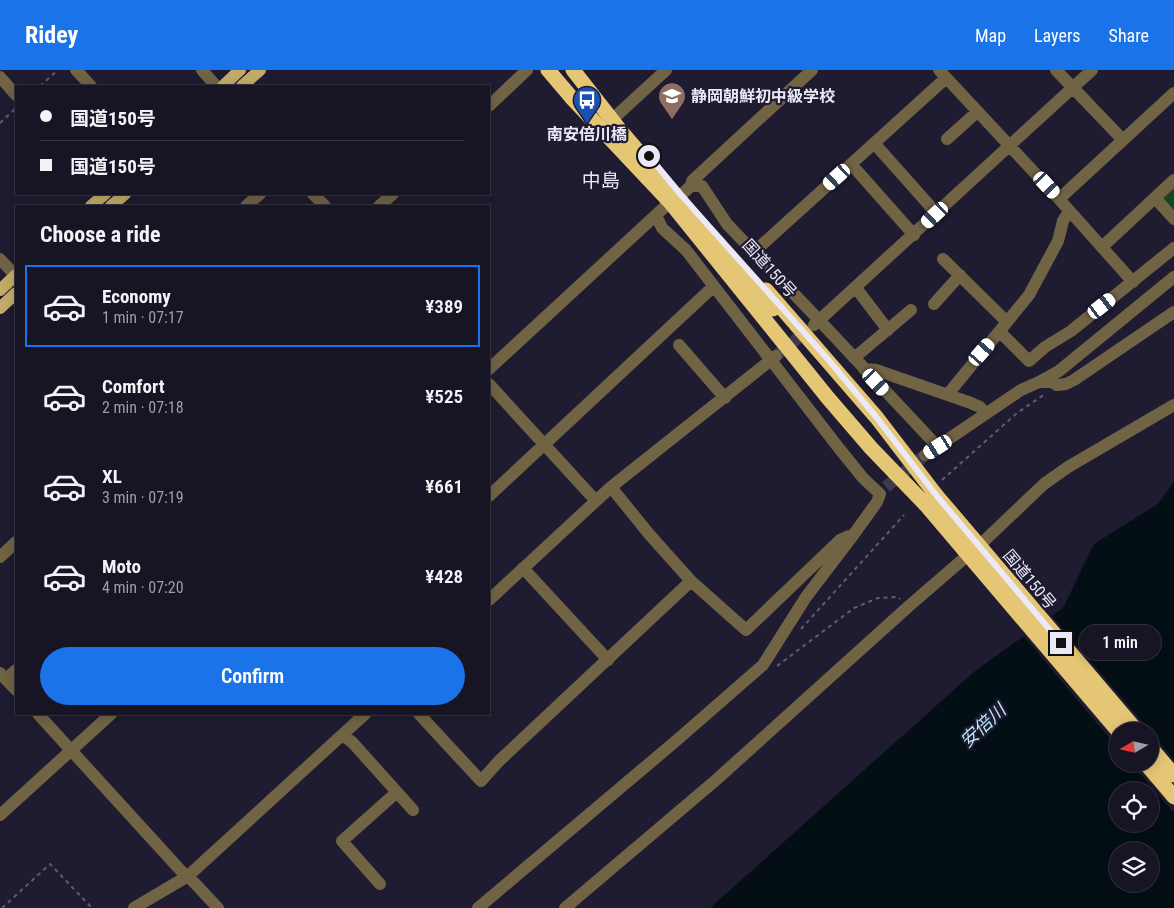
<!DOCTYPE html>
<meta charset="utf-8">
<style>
body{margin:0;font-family:"Roboto Condensed","Noto Sans JP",sans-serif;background:#242131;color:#f1f3f6;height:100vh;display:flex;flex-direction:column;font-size:19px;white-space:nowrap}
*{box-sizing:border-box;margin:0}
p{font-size:16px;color:#9e9ea6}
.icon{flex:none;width:28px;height:28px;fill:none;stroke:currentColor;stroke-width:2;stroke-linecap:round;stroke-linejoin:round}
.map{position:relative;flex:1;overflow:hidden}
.drawer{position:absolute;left:15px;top:135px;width:475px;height:510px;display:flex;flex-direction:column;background:#171424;border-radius:0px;box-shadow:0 2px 12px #0003,0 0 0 1px #363341}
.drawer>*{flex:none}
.top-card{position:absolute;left:15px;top:15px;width:475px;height:110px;border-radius:0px;box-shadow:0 2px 12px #0003,0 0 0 1px #363341;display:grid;align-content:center;height:110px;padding:0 25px;background:#171424}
.needle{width:32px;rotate:261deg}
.controls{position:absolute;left:1109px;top:652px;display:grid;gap:10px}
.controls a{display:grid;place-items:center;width:50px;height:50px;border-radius:50%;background:#171424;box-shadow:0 2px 12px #0003,0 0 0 1px #363341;font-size:25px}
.end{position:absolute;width:22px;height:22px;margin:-11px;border:6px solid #ebe9f8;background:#111;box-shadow:0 0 0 2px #111}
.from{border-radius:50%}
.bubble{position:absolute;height:35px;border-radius:18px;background:#171424;box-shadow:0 2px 12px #0003,0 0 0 1px #363341;font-size:16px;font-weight:600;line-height:35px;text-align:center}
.car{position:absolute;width:15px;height:30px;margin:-15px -8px;border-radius:6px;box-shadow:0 0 4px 1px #0007;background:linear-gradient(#fff 24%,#345 0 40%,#fff 0 76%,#345 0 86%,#fff 0)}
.top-card b{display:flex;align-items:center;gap:18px;height:48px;font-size:19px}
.top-card b+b{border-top:1px solid #363341}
.top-card i{width:12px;height:12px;background:#f1f3f6}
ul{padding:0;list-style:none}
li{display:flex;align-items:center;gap:15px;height:82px;margin:0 10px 8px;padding:0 15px;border:2px solid transparent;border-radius:0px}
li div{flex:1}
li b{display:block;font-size:19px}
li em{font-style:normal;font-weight:600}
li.current{border-color:#1a73e8}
li>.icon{width:45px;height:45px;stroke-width:1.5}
h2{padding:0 25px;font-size:22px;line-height:60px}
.primary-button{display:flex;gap:10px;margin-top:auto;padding:10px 25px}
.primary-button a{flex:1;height:58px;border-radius:30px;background:#1a73e8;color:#fff;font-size:20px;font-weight:600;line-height:58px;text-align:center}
header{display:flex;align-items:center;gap:30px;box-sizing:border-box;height:70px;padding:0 25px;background:#1a73e8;color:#fff}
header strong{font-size:24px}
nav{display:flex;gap:28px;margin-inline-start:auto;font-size:18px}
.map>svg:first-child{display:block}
.green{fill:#184425}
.water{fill:#040f15;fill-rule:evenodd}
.pier{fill:#1f1b30}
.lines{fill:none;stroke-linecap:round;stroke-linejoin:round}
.minor-tunnel{stroke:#3e3a4e;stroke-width:12;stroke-dasharray:12 6;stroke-linecap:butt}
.path{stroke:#615d70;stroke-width:2;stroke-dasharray:4 4;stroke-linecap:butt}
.minor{stroke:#706445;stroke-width:12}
.major{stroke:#c3ab67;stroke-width:12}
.highway{stroke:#e4c674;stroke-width:15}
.highway-bridge{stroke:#e4c674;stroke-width:15}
.route{stroke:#ebe9f8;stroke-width:6}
.labels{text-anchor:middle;stroke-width:4.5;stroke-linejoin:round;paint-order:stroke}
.poi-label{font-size:16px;font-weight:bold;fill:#ebe9f8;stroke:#1f1b30;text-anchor:start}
.street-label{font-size:16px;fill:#ebe9f8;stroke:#1f1b30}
.water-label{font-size:18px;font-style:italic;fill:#bae8fc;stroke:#1f1b30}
.quarter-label{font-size:19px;fill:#ebe9f8;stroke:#1f1b30}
</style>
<header>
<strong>Ridey</strong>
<nav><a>Map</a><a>Layers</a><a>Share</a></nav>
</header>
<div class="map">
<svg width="1174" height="838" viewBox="0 0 1174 838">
<rect width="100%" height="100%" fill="#1f1b30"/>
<path class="green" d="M 1174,116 L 1174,145 L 1163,132 L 1163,126 Z"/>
<path class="water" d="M 1174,412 L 1174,838 L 710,838 L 975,601 L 1063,538 L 1094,474 L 1158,434 ZM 1118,661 L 1150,661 L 1150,694 L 1118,694 ZM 1118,721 L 1150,721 L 1150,754 L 1118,754 ZM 1118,781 L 1150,781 L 1150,814 L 1118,814 Z"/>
<path class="pier" d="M 1050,544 L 1150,661 L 1118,661 L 1117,677 L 1022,564 Z
M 1150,661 L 1174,690 L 1174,743 L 1132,694 L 1150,694 Z"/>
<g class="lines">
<path class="minor-tunnel" d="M 777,285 L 810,258
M 886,417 L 925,385"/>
<path class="path" d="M 40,16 L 58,0
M 0,53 L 16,38
M 942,410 L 1017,343 L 1045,324
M 801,559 L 904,445
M 777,596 L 854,538 L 878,528 L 898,527 L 900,529
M 2,838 L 50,794 L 92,838"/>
<path class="minor" d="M 76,0 L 91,16
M 202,0 L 216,16
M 939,0 L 1059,129 L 1133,212
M 1056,0 L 1123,70
M 0,7 L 16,25
M 489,36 L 527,0
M 616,46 L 666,0
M 947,69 L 977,42
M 874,73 L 930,136 L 935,145
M 851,94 L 914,165
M 691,116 L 692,111 L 812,0
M 313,124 L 325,136
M 681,125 L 691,116 L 702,116 L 727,154 L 819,250 L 938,377
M 1155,128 L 1174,149
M 1059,129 L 1174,23
M 246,136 L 260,124
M 379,136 L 393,124
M 1102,177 L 1174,110
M 754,182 L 946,8
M 0,189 L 16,206
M 943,189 L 1007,252
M 856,218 L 888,260
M 934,234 L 960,205
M 814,255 L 1092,0
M 1000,262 L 1029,291 L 1045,277 L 1071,261 L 1174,178
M 679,275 L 725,328
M 854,288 L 911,240
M 489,299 L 656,145
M 864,299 L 876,300 L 971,333 L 980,337 L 985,343
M 1039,312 L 1052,312 L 1057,315 L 1066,314 L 1074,310 L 1174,242
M 489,314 L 596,431
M 948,324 L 1029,225 L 1058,171 L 1063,151 L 1069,141
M 925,385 L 1021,320 L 1039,312 L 1059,301 L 1174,207
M 611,417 L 649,464 L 691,511 L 746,560 L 840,470 L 849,466
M 489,426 L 714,216
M 0,487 L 16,472
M 523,498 L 608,590
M 489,530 L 611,417 L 776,286
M 0,603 L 16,620
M 6,609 L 16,600
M 38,644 L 183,803 L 188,806 L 218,838
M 419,644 L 481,711 L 499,691 L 691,511
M 342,665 L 352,672 L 413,740
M 0,745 L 111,644
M 380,814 L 342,771 L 397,722
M 134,838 L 188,806 L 365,644
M 478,838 L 677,670 L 763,595 L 806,527 L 854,464 L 877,432 L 880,424 L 863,408 L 838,377 L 686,180 L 662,158 L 656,145 L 670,132
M 565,838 L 716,710 L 909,536 L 983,472 L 1044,414 L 1068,397 L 1174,335"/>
<path class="major" d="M 223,16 L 240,0
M 242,16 L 260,0
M 91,136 L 105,124
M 111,136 L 125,124
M 0,220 L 16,205
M 0,238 L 16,223"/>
<path class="highway" d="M 548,0 L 571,27 L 670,132 L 828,328 L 871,378 L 925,434
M 766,220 L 877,348 L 936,425
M 1150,677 L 1174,705
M 1146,694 L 1174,727"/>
<path class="highway-bridge" d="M 573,0 L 620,60 L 773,239
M 936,425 L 1137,661
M 925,434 L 1118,661"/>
</g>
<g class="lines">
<path class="route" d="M 649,86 L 681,125 L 826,287 L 877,348 L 936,425 L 1061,573"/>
</g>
<defs>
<g id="school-pin" transform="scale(1.4375)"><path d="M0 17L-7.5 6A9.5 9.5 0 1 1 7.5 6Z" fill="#8d6e63" stroke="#1f1b30"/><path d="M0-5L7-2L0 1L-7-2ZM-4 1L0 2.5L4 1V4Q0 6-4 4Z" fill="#fff"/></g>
<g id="bus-pin" transform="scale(1.4375)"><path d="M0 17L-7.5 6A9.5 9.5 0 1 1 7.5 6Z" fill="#1a4fb4" stroke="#1f1b30"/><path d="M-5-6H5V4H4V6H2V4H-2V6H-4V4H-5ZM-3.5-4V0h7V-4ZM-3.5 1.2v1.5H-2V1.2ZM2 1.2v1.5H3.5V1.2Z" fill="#fff"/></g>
</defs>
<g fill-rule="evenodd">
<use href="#school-pin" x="672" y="26"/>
<use href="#bus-pin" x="587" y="30"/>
</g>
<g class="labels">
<g class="poi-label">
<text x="691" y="32">静岡朝鮮初中級学校</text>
<text x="587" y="70" text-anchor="middle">南安倍川橋</text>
</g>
<g class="street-label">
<text transform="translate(770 198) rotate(48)" y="6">国道150号</text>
<text transform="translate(1030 509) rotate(50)" y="6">国道150号</text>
</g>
<g class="water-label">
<text transform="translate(983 656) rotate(-43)" y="6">安倍川</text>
</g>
<g class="quarter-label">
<text x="601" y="117">中島</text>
</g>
</g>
</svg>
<div class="controls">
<a><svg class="needle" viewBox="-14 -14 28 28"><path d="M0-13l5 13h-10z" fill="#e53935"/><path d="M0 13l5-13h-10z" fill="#9e9ea6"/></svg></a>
<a><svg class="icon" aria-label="locate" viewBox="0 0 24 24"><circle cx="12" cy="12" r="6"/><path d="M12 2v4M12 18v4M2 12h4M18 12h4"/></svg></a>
<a><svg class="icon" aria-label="layers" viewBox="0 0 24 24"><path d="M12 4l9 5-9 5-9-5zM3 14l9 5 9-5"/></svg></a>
</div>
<i class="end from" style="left:649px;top:86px"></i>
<i class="end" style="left:1061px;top:573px"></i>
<div class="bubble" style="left:1079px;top:555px;width:82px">1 min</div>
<i class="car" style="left:837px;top:107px;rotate:228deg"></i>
<i class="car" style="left:1047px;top:115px;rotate:137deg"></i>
<i class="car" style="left:935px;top:145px;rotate:227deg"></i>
<i class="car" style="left:1102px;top:236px;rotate:52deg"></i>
<i class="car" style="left:982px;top:282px;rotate:41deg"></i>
<i class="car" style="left:876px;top:312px;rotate:137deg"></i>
<i class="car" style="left:938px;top:377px;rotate:237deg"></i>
<div class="top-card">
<b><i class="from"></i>国道150号</b>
<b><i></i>国道150号</b>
</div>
<section class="drawer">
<h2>Choose a ride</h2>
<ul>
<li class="current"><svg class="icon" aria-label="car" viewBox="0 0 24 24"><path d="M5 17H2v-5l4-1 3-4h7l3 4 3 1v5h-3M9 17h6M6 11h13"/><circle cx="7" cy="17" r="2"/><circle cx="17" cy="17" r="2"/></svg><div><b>Economy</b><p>1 min · 07:17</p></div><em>¥389</em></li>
<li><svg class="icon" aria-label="car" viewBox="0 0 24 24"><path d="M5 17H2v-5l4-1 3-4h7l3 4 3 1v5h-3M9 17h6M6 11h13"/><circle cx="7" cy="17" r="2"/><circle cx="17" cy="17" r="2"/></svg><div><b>Comfort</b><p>2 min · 07:18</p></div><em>¥525</em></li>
<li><svg class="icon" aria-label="car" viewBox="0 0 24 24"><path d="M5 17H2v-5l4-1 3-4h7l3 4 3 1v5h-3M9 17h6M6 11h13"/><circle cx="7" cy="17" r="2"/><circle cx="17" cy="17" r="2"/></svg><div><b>XL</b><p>3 min · 07:19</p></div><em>¥661</em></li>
<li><svg class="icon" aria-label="car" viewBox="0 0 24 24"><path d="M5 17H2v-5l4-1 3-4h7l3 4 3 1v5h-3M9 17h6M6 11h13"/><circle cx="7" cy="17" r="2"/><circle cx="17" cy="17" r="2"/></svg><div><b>Moto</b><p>4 min · 07:20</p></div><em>¥428</em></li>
</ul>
<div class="primary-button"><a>Confirm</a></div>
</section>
</div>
